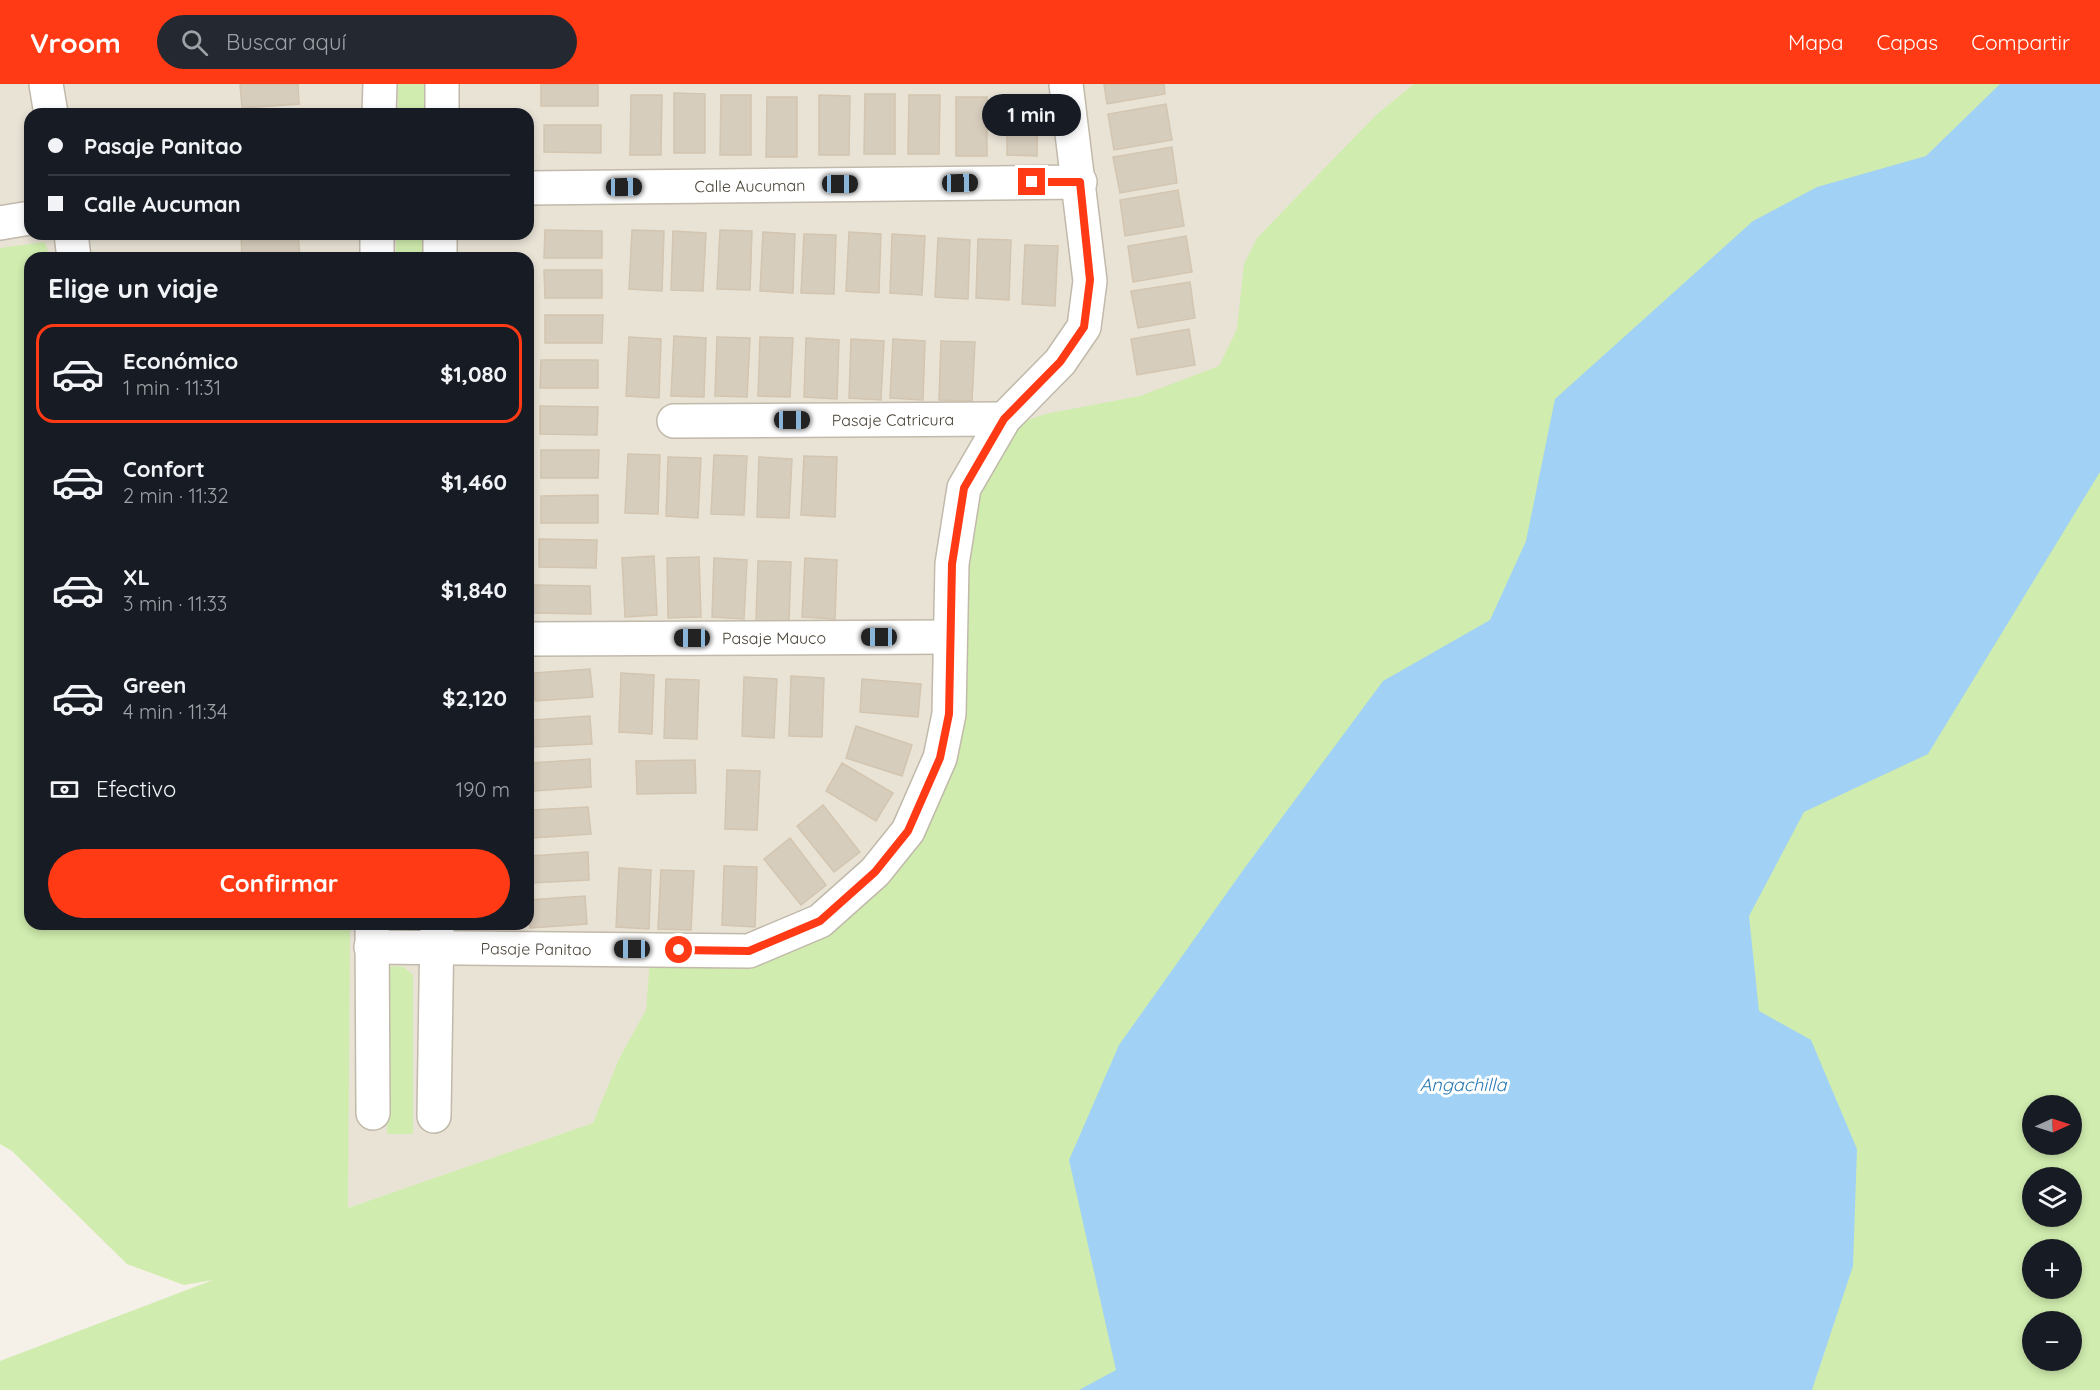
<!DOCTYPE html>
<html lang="es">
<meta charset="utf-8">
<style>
body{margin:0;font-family:Quicksand,sans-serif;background:#242831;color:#f1f3f6;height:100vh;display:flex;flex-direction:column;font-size:22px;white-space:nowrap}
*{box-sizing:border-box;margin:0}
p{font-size:20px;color:#9ea1a6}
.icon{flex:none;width:33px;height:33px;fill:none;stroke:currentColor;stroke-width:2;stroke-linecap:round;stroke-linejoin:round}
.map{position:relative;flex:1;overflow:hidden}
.details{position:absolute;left:24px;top:168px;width:510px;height:678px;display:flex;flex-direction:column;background:#171b24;border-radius:18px;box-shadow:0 3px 9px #0003}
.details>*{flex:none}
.guide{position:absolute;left:24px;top:24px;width:510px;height:132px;border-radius:18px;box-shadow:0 3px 9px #0003;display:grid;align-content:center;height:132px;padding:0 24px;background:#171b24}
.needle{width:39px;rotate:87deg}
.fabs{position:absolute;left:2022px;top:1011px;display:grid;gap:12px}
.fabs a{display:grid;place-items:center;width:60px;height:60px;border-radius:50%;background:#171b24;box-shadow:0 3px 9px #0003;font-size:30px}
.end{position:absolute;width:27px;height:27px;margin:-14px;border:8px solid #ff3a15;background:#fff;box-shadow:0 0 0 3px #fff}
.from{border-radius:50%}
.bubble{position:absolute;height:42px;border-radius:21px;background:#171b24;box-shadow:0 3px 9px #0003;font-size:20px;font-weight:800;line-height:42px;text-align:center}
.car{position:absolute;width:18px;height:36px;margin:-18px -9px;border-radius:8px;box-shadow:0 0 4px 2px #0007;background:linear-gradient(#222 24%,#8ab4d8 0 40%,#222 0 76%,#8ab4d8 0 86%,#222 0)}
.guide b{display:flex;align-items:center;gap:21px;height:57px;font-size:22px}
.guide b+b{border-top:2px solid #363941}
.guide i{width:15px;height:15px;background:#f1f3f6}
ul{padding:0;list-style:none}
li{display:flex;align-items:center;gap:18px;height:99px;margin:0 12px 9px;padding:0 12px;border:3px solid transparent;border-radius:18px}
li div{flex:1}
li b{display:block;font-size:22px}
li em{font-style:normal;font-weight:800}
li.current{border-color:#ff3a15}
li>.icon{width:54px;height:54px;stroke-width:1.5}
h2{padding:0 24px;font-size:27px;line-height:72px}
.pay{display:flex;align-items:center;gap:15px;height:66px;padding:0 24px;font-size:22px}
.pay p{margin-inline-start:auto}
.button{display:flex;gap:12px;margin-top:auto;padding:12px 24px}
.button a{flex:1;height:69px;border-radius:36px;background:#ff3a15;color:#fff;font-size:24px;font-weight:800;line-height:69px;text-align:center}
header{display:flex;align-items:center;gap:36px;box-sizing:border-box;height:84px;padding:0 30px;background:#ff3a15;color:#fff}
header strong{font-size:28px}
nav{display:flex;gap:33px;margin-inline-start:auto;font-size:21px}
.search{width:420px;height:54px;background:#242831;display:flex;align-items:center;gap:15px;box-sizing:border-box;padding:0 21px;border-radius:33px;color:#9ea1a6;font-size:22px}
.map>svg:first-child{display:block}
.residential{fill:#e9e3d6;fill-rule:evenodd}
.green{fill:#d0ecae;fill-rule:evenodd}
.water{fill:#a1d2f5}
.building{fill:#d7cdbd;stroke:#d3c5af;stroke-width:1.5}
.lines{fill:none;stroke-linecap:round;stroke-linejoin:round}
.minor-casing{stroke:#c1b9aa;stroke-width:36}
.minor{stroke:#fff;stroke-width:33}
.route{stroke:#ff3a15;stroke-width:8}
.labels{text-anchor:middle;stroke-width:6;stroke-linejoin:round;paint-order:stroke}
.street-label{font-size:16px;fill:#494236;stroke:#fff}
.water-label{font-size:18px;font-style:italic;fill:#2678b4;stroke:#fff}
</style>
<header>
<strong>Vroom</strong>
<div class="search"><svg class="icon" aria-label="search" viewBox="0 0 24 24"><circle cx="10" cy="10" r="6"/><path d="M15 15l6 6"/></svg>Buscar aquí</div>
<nav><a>Mapa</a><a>Capas</a><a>Compartir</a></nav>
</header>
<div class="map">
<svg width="2100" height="1306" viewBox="0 0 2100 1306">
<rect width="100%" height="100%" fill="#f5f1e8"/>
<path class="residential" d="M 0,0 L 1555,0 L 978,906 L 273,1150 L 207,840 L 528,840 L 528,174 L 30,174 L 0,287 ZM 30,30 L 528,30 L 528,150 L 30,150 Z"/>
<path class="green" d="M 398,0 L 425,0 L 425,30 L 398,30 Z
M 1414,0 L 2100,0 L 2100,1306 L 0,1306 L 0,1277 L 213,1196 L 184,1201 L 127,1180 L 12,1067 L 0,1060 L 0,164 L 45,158 L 50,174 L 30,174 L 30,840 L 350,840 L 348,1124 L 593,1039 L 619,975 L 646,926 L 651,863 L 743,860 L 790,843 L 900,759 L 963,626 L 968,592 L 956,461 L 999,347 L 1045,330 L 1140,312 L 1219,282 L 1237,245 L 1244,180 L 1257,154 L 1376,31 ZM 2032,1022 L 2072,1022 L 2072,1060 L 2032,1060 ZM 2032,1094 L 2072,1094 L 2072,1132 L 2032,1132 ZM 2032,1166 L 2072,1166 L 2072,1204 L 2032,1204 ZM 2032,1238 L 2072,1238 L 2072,1276 L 2032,1276 Z
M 396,150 L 423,150 L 423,174 L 396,174 Z
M 391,882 L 404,883 L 413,891 L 413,1050 L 387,1050 L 386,893 Z"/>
<path class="water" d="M 2000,0 L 2100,0 L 2100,388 L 1928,670 L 1804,728 L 1749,832 L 1759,927 L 1811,956 L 1857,1065 L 1853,1182 L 1812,1306 L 1079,1306 L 1116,1286 L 1069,1076 L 1119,961 L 1246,782 L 1383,597 L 1490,536 L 1526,457 L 1555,315 L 1753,137 L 1817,103 L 1926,72 Z"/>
<path class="building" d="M 240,0 L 298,0 L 299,20 L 242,24 Z
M 541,0 L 598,0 L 598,22 L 541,22 Z
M 1104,0 L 1164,0 L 1165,10 L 1107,20 Z
M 674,9 L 705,10 L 705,69 L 674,69 Z
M 865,10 L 895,10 L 895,70 L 864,70 Z
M 631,11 L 662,11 L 661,71 L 630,71 Z
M 721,11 L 751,11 L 751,71 L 720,71 Z
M 819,11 L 850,12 L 849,71 L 819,71 Z
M 909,11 L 940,11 L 939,70 L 908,70 Z
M 1007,12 L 1038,12 L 1037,72 L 1007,71 Z
M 767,13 L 797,13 L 797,73 L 766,73 Z
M 956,13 L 987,13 L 987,72 L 956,72 Z
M 1166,20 L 1172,56 L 1114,66 L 1108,30 Z
M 544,41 L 601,41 L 601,69 L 544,68 Z
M 1172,63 L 1177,99 L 1120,109 L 1113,73 Z
M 1178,106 L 1184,142 L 1125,152 L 1120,116 Z
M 545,146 L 602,147 L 602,174 L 544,174 Z
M 632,146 L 664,147 L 662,207 L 629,205 Z
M 720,146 L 752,147 L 750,206 L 717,205 Z
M 673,147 L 706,149 L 703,207 L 671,206 Z
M 763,148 L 795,150 L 793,209 L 760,207 Z
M 849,148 L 881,150 L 879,209 L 846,207 Z
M 241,150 L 298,150 L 300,173 L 242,174 Z
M 804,150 L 836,151 L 834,210 L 801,209 Z
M 892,150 L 925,152 L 922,211 L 890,209 Z
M 1186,152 L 1192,188 L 1133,198 L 1128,162 Z
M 938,154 L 970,156 L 968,215 L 935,213 Z
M 978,155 L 1011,156 L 1009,216 L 976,214 Z
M 1025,161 L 1058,162 L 1055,222 L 1022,220 Z
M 544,186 L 602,186 L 602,214 L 545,214 Z
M 1190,198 L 1195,234 L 1138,244 L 1131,207 Z
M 545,231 L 603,231 L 602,259 L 545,259 Z
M 1189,245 L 1195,281 L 1137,291 L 1131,255 Z
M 674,252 L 706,254 L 704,313 L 671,312 Z
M 629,253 L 661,255 L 659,314 L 626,312 Z
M 717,253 L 750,254 L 747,313 L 715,312 Z
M 760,253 L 793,254 L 790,313 L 758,312 Z
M 806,254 L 839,256 L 837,315 L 804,313 Z
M 851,255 L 884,257 L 881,316 L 849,314 Z
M 893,255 L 925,257 L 923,316 L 890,314 Z
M 941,257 L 975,258 L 972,317 L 939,316 Z
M 541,276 L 598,276 L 598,304 L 540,304 Z
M 540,322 L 598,323 L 597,351 L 540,350 Z
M 541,366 L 599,366 L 598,394 L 541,394 Z
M 628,370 L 660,371 L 658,430 L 625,429 Z
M 714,371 L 747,372 L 744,431 L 711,430 Z
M 804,372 L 837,373 L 835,433 L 801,431 Z
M 668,373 L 701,374 L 698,434 L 666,432 Z
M 759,373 L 792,375 L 789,434 L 757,433 Z
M 598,411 L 598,439 L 541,439 L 541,412 Z
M 539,455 L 597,456 L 596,484 L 539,483 Z
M 654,472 L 657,531 L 625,533 L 622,474 Z
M 699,473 L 701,533 L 668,534 L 667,474 Z
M 714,474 L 747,476 L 744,535 L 712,533 Z
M 805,474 L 837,476 L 835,535 L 802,533 Z
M 758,477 L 791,478 L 789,538 L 756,537 Z
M 533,501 L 590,502 L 591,530 L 533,529 Z
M 590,585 L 593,613 L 535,617 L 534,589 Z
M 621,589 L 654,591 L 652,650 L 619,648 Z
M 791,592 L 824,594 L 822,653 L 789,652 Z
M 744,593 L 777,595 L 774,654 L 742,652 Z
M 666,595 L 699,596 L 697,655 L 664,654 Z
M 862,595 L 921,600 L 918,633 L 860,628 Z
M 590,632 L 592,660 L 534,663 L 533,636 Z
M 856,642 L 912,661 L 902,692 L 846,674 Z
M 590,675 L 591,703 L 534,707 L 532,679 Z
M 695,676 L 696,709 L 637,710 L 636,677 Z
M 842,679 L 893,709 L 876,737 L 826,707 Z
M 727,686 L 760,687 L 757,746 L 725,745 Z
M 823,721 L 860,768 L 834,788 L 797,742 Z
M 588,723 L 591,750 L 533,754 L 532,726 Z
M 790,754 L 826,801 L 801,821 L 764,775 Z
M 588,768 L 589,796 L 532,799 L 530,772 Z
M 724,782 L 757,783 L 755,843 L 722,841 Z
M 619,784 L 651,786 L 649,845 L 616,843 Z
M 661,786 L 694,787 L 691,846 L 658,845 Z
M 585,812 L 587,840 L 530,844 L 528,816 Z"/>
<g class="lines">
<g class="minor-casing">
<g id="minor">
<path d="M 46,0 L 51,30"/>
<path d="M 379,30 L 380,0"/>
<path d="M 442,30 L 442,0"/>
<path id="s1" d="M 528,104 L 1080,98"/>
<path d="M 0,139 L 30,134"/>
<path d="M 71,150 L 74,174"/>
<path d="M 440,150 L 440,174"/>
<path d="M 377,174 L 377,150"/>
<path id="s2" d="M 674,337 L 1004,335"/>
<path id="s3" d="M 528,555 L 949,553"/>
<path d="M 372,840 L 373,1029"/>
<path id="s4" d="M 371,863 L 749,867 L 820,837 L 875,788 L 908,747 L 940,674 L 949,630 L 952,480 L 964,404 L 1004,335 L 1060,278 L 1084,243 L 1090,197 L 1066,0"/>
<path d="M 434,1032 L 437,840"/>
</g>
</g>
<use href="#minor" class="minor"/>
</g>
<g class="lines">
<path class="route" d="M 679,866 L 749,867 L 820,837 L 875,788 L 908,747 L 940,674 L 949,630 L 952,480 L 964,404 L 1004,335 L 1060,278 L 1084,243 L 1090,196 L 1080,98 L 1032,98"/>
</g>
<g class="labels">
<g class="street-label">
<text dy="6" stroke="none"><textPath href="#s1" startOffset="222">Calle Aucuman</textPath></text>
<text dy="6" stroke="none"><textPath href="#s2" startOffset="219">Pasaje Catricura</textPath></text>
<text dy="6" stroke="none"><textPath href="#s3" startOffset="246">Pasaje Mauco</textPath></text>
<text dy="6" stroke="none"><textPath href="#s4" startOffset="165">Pasaje Panitao</textPath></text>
</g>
<g class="water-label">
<text x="1463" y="1007">Angachilla</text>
</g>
</g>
</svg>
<div class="fabs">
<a><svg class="needle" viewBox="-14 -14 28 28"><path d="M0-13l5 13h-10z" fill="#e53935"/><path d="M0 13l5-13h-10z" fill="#9ea1a6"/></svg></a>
<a><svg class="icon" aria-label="layers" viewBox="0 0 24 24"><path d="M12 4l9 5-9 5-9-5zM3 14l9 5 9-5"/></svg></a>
<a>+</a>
<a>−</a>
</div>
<i class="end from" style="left:679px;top:866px"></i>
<i class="end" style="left:1032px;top:98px"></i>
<div class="bubble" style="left:982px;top:10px;width:99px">1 min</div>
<i class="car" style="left:960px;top:99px;rotate:89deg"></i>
<i class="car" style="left:840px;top:100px;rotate:90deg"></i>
<i class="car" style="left:624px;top:103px;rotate:89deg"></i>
<i class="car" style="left:792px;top:336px;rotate:90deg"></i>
<i class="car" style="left:879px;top:553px;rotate:270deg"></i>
<i class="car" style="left:692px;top:554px;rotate:270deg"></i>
<i class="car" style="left:632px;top:865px;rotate:270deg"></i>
<div class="guide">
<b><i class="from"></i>Pasaje Panitao</b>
<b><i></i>Calle Aucuman</b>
</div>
<section class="details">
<h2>Elige un viaje</h2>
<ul>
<li class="current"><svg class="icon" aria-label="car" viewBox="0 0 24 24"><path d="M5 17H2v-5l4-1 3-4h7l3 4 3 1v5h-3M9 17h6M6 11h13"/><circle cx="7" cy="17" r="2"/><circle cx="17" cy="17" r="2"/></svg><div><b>Económico</b><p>1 min · 11:31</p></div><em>$1,080</em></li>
<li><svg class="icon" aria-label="car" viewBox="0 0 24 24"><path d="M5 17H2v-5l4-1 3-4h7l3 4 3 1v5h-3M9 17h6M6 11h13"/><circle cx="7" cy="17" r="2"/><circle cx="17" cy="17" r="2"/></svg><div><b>Confort</b><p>2 min · 11:32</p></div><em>$1,460</em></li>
<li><svg class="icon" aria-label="car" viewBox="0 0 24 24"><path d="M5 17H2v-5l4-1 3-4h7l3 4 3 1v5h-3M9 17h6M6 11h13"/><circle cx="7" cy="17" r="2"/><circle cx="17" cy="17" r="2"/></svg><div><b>XL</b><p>3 min · 11:33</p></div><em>$1,840</em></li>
<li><svg class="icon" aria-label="car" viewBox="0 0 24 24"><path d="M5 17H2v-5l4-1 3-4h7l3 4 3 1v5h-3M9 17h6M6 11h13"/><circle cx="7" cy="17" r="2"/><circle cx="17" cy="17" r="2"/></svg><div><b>Green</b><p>4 min · 11:34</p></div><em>$2,120</em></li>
</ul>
<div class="pay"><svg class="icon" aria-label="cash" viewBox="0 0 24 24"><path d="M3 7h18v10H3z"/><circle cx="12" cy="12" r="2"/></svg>Efectivo<p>190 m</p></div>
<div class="button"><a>Confirmar</a></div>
</section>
</div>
